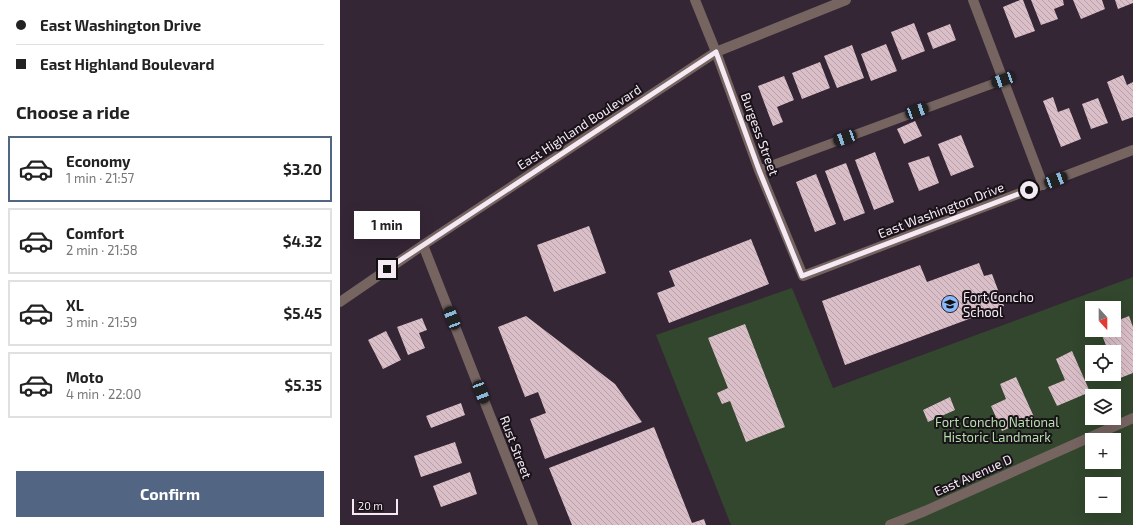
<!DOCTYPE html>
<meta charset="utf-8">
<style>
body{margin:0;font-family:"Exo 2",sans-serif;background:#f6f6f6;color:#222;height:100vh;display:flex;flex-direction:column;font-size:15px;white-space:nowrap}
*{box-sizing:border-box;margin:0}
p{font-size:13px;color:#767676}
.icon{flex:none;width:22px;height:22px;fill:none;stroke:currentColor;stroke-width:2;stroke-linecap:round;stroke-linejoin:round}
.map{position:relative;flex:1;overflow:hidden}
.drawer{display:flex;flex-direction:column;background:#fff;width:340px}
.drawer>*{flex:none}
.top-card{display:grid;align-content:center;height:88px;padding:0 16px;background:#fff}
.needle{width:26px;rotate:159deg}
.tools{position:absolute;left:745px;top:301px;display:grid;gap:8px}
.tools a{display:grid;place-items:center;width:36px;height:36px;border-radius:0px;background:#fff;box-shadow:0 4px 16px #0002;font-size:20px}
.scale{position:absolute;left:12px;bottom:10px;width:46px;box-sizing:border-box;padding-left:4px;border:2px solid #f5eaf4;border-top:0;font-size:11px;line-height:14px;white-space:nowrap;color:#f5eaf4;-webkit-text-stroke:3px #191219;paint-order:stroke}
.end{position:absolute;width:18px;height:18px;margin:-9px;border:5px solid #f5eaf4;background:#111;box-shadow:0 0 0 2px #111}
.from{border-radius:50%}
.bubble{position:absolute;height:28px;border-radius:0px;background:#fff;box-shadow:0 4px 16px #0002;font-size:13px;font-weight:700;line-height:28px;text-align:center}
.car{position:absolute;width:12px;height:24px;margin:-12px -6px;border-radius:5px;box-shadow:0 0 3px 1px #0007;background:linear-gradient(#222 24%,#8ab4d8 0 40%,#222 0 76%,#8ab4d8 0 86%,#222 0)}
.top-card b{display:flex;align-items:center;gap:14px;height:38px;font-size:15px}
.top-card b+b{border-top:1px solid #e0e0e0}
.top-card i{width:10px;height:10px;background:#222}
ul{padding:0;list-style:none}
li{display:flex;align-items:center;gap:12px;height:66px;margin:0 8px 6px;padding:0 8px;border:2px solid #e0e0e0;border-radius:0px}
li div{flex:1}
li b{display:block;font-size:15px}
li em{font-style:normal;font-weight:700}
li.on{border-color:#526684}
li>.icon{width:36px;height:36px;stroke-width:1.5}
h2{padding:0 16px;font-size:18px;line-height:48px}
.cta{display:flex;gap:8px;margin-top:auto;padding:8px 16px}
.cta a{flex:1;height:46px;border-radius:0px;background:#526684;color:#fff;font-size:16px;font-weight:700;line-height:46px;text-align:center}
main{display:flex;flex:1;min-height:0}
.map>svg:first-child{display:block}
.green{fill:#32472d;fill-rule:evenodd}
.building{fill:url(#building-back-hatch)}
.lines{fill:none;stroke-linecap:round;stroke-linejoin:round}
.service{stroke:#766461;stroke-width:9}
.minor{stroke:#766461;stroke-width:10}
.route{stroke:#f5eaf4;stroke-width:5}
.labels{text-anchor:middle;stroke-width:4;stroke-linejoin:round;paint-order:stroke}
.street-label{font-size:13px;fill:#f5eaf4;stroke:#191219}
.poi-label{font-size:13px;fill:#f5eaf4;stroke:#191219;text-anchor:start}
.park-label{font-size:13px;fill:#b5dfaa;stroke:#191219}
</style>
<main>
<section class="drawer">
<div class="top-card">
<b><i class="from"></i>East Washington Drive</b>
<b><i></i>East Highland Boulevard</b>
</div>
<h2>Choose a ride</h2>
<ul>
<li class="on"><svg class="icon" aria-label="car" viewBox="0 0 24 24"><path d="M5 17H2v-5l4-1 3-4h7l3 4 3 1v5h-3M9 17h6M6 11h13"/><circle cx="7" cy="17" r="2"/><circle cx="17" cy="17" r="2"/></svg><div><b>Economy</b><p>1 min · 21:57</p></div><em>$3.20</em></li>
<li><svg class="icon" aria-label="car" viewBox="0 0 24 24"><path d="M5 17H2v-5l4-1 3-4h7l3 4 3 1v5h-3M9 17h6M6 11h13"/><circle cx="7" cy="17" r="2"/><circle cx="17" cy="17" r="2"/></svg><div><b>Comfort</b><p>2 min · 21:58</p></div><em>$4.32</em></li>
<li><svg class="icon" aria-label="car" viewBox="0 0 24 24"><path d="M5 17H2v-5l4-1 3-4h7l3 4 3 1v5h-3M9 17h6M6 11h13"/><circle cx="7" cy="17" r="2"/><circle cx="17" cy="17" r="2"/></svg><div><b>XL</b><p>3 min · 21:59</p></div><em>$5.45</em></li>
<li><svg class="icon" aria-label="car" viewBox="0 0 24 24"><path d="M5 17H2v-5l4-1 3-4h7l3 4 3 1v5h-3M9 17h6M6 11h13"/><circle cx="7" cy="17" r="2"/><circle cx="17" cy="17" r="2"/></svg><div><b>Moto</b><p>4 min · 22:00</p></div><em>$5.35</em></li>
</ul>
<div class="cta"><a>Confirm</a></div>
</section>
<div class="map">
<svg width="793" height="525" viewBox="0 0 793 525">
<defs>
<pattern id="building-back-hatch" width="6" height="6" patternUnits="userSpaceOnUse"><rect width="6" height="6" fill="#dbbfc8"/><path d="M-1 5l2 2M0 0l6 6M5-1l2 2" fill="none" stroke="#b7a1a8"/></pattern>
</defs>
<rect width="100%" height="100%" fill="#352635"/>
<path class="green" d="M 793,277 L 793,525 L 391,525 L 316,335 L 452,288 L 493,388 ZM 752,308 L 774,308 L 774,330 L 752,330 ZM 752,352 L 774,352 L 774,374 L 752,374 ZM 752,396 L 774,396 L 774,418 L 752,418 ZM 752,440 L 774,440 L 774,462 L 752,462 ZM 752,484 L 774,484 L 774,506 L 752,506 Z"/>
<path class="building" d="M 680,0 L 683,0 L 695,31 L 675,38 L 663,7 Z
M 691,0 L 723,0 L 724,5 L 714,9 L 718,19 L 701,25 Z
M 733,0 L 762,0 L 765,9 L 741,19 Z
M 775,0 L 793,0 L 793,3 L 778,9 Z
M 574,23 L 585,51 L 562,60 L 551,32 Z
M 610,24 L 616,40 L 593,49 L 587,33 Z
M 546,44 L 557,71 L 531,81 L 521,54 Z
M 512,45 L 524,78 L 497,88 L 484,56 Z
M 480,62 L 490,88 L 462,99 L 452,73 Z
M 783,75 L 787,85 L 793,82 L 793,117 L 782,121 L 767,82 Z
M 444,76 L 454,100 L 437,107 L 443,122 L 433,126 L 418,86 Z
M 713,97 L 718,112 L 729,108 L 741,139 L 721,147 L 703,101 Z
M 758,98 L 768,123 L 751,129 L 742,104 Z
M 575,121 L 582,136 L 564,144 L 557,129 Z
M 621,135 L 634,167 L 611,176 L 598,144 Z
M 535,152 L 554,202 L 534,210 L 515,160 Z
M 589,156 L 599,183 L 579,191 L 568,163 Z
M 506,163 L 525,213 L 504,221 L 485,171 Z
M 476,174 L 496,224 L 475,232 L 456,182 Z
M 249,226 L 266,273 L 214,292 L 197,245 Z
M 411,239 L 429,284 L 329,323 L 317,293 L 335,286 L 329,271 Z
M 639,263 L 644,276 L 652,274 L 664,306 L 505,365 L 482,301 L 580,265 L 587,282 Z
M 186,316 L 275,384 L 302,422 L 205,459 L 190,419 L 206,413 L 198,392 L 185,397 L 158,327 Z
M 789,316 L 793,327 L 793,373 L 775,380 L 773,374 L 774,374 L 774,352 L 764,352 L 763,349 L 767,348 L 760,330 L 774,330 L 774,322 Z
M 82,318 L 87,330 L 79,333 L 85,348 L 68,355 L 57,327 Z
M 405,324 L 445,427 L 406,442 L 390,401 L 382,404 L 377,393 L 388,388 L 368,338 Z
M 46,331 L 61,360 L 43,369 L 28,340 Z
M 732,351 L 750,392 L 717,406 L 708,387 L 725,380 L 716,359 Z
M 676,377 L 694,417 L 662,431 L 651,406 L 666,399 L 660,384 Z
M 610,397 L 615,410 L 588,422 L 583,410 Z
M 121,403 L 125,415 L 91,428 L 86,416 Z
M 314,427 L 352,523 L 364,519 L 366,525 L 232,525 L 209,468 Z
M 115,442 L 122,463 L 81,477 L 74,456 Z
M 130,472 L 137,494 L 101,507 L 93,486 Z"/>
<g class="lines">
<path class="service" d="M 419,170 L 663,80"/>
<path class="minor" d="M 355,0 L 376,52 L 419,170 L 463,276 L 793,150
M 633,0 L 703,185
M 83,245 L 193,525
M 0,302 L 83,245 L 376,52 L 506,0
M 550,525 L 585,511 L 793,418"/>
</g>
<g class="lines">
<path class="route" d="M 47,269 L 376,52 L 419,170 L 462,276 L 689,190"/>
</g>
<defs>
<g id="school-disc" transform="scale(0.9)"><circle r="9.5" fill="#8cb9fc" stroke="#191219"/><path d="M0-5L7-2L0 1L-7-2ZM-4 1L0 2.5L4 1V4Q0 6-4 4Z" fill="#111"/></g>
</defs>
<g fill-rule="evenodd">
<use href="#school-disc" x="610" y="304"/>
</g>
<g class="labels">
<g class="street-label">
<text transform="translate(239 127) rotate(-33)" y="5">East Highland Boulevard</text>
<text transform="translate(420 134) rotate(70)" y="5">Burgess Street</text>
<text transform="translate(601 210) rotate(-21)" y="5">East Washington Drive</text>
<text transform="translate(176 447) rotate(69)" y="5">Rust Street</text>
<text transform="translate(633 475) rotate(-24)" y="5">East Avenue D</text>
</g>
<g class="poi-label">
<text x="623" y="302">Fort Concho<tspan x="623" dy="15">School</tspan></text>
</g>
<g class="park-label">
<text x="657" y="427">Fort Concho National<tspan x="657" dy="15">Historic Landmark</tspan></text>
</g>
</g>
</svg>
<div class="tools">
<a><svg class="needle" viewBox="-14 -14 28 28"><path d="M0-13l5 13h-10z" fill="#e53935"/><path d="M0 13l5-13h-10z" fill="#767676"/></svg></a>
<a><svg class="icon" aria-label="locate" viewBox="0 0 24 24"><circle cx="12" cy="12" r="6"/><path d="M12 2v4M12 18v4M2 12h4M18 12h4"/></svg></a>
<a><svg class="icon" aria-label="layers" viewBox="0 0 24 24"><path d="M12 4l9 5-9 5-9-5zM3 14l9 5 9-5"/></svg></a>
<a>+</a>
<a>−</a>
</div>
<div class="scale">20 m</div>
<i class="end from" style="left:689px;top:190px"></i>
<i class="end" style="left:47px;top:269px"></i>
<div class="bubble" style="left:14px;top:211px;width:66px">1 min</div>
<i class="car" style="left:663px;top:80px;rotate:250deg"></i>
<i class="car" style="left:577px;top:111px;rotate:70deg"></i>
<i class="car" style="left:505px;top:138px;rotate:250deg"></i>
<i class="car" style="left:716px;top:180px;rotate:69deg"></i>
<i class="car" style="left:112px;top:318px;rotate:339deg"></i>
<i class="car" style="left:141px;top:392px;rotate:159deg"></i>
</div>
</main>
